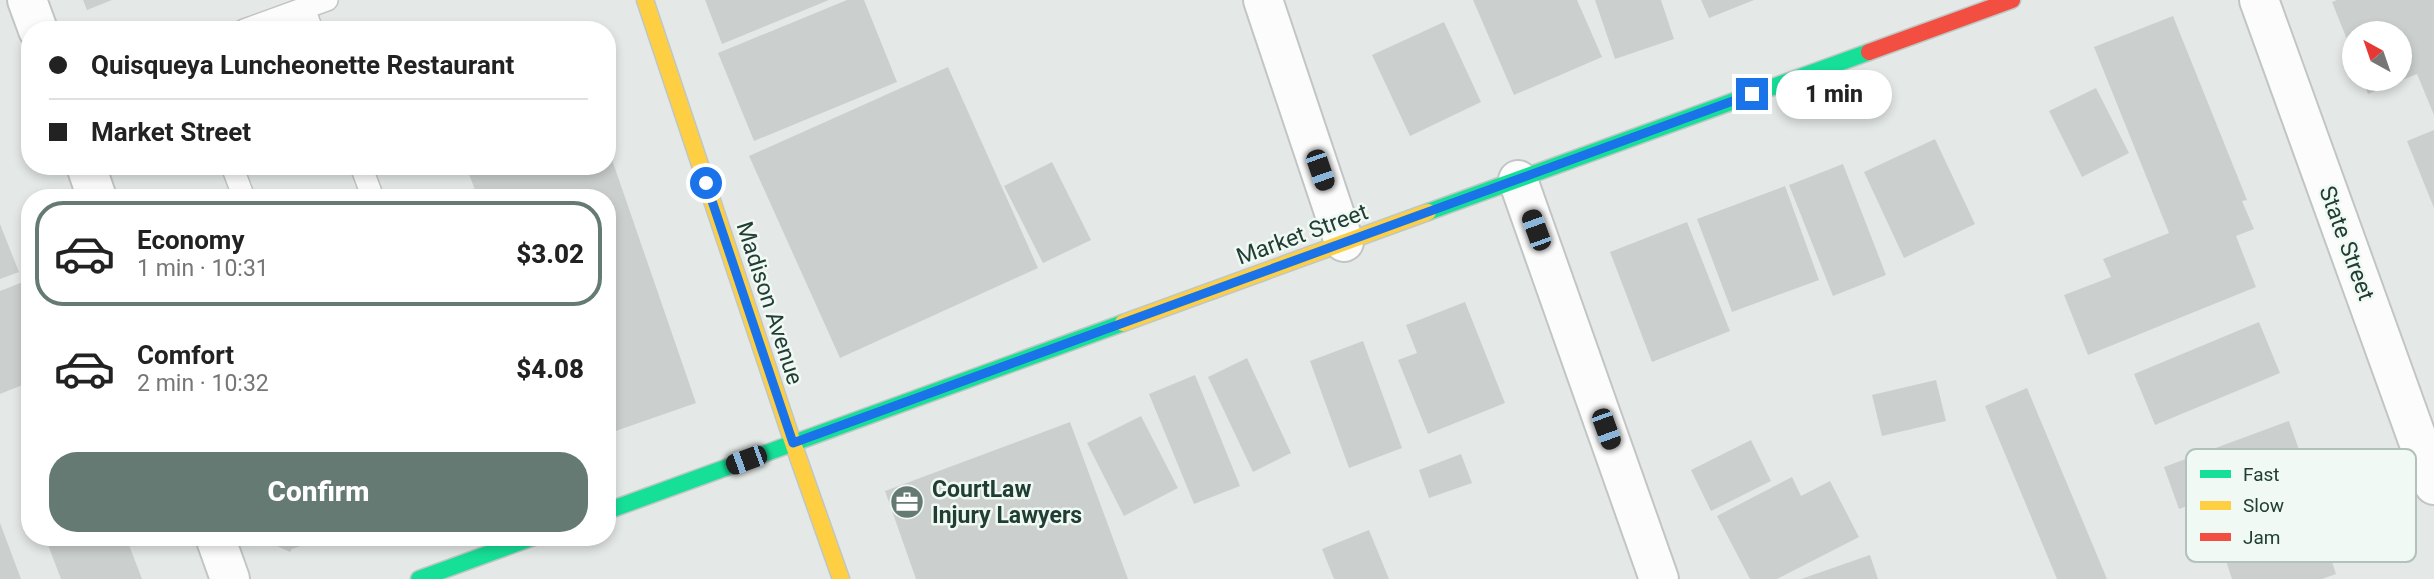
<!DOCTYPE html>
<meta charset="utf-8">
<style>
body{margin:0;font-family:Roboto,sans-serif;background:#f2f2f2;color:#222;height:100vh;display:flex;flex-direction:column;font-size:26px;white-space:nowrap}
*{box-sizing:border-box;margin:0}
p{font-size:23px;color:#767676}
.icon{flex:none;width:38px;height:38px;fill:none;stroke:currentColor;stroke-width:2;stroke-linecap:round;stroke-linejoin:round}
.map{position:relative;flex:1;overflow:hidden}
.panel{position:absolute;left:21px;top:189px;width:595px;height:357px;display:flex;flex-direction:column;background:#fff;border-radius:28px;box-shadow:0 4px 10px #0003}
.panel>*{flex:none}
.banner{position:absolute;left:21px;top:21px;width:595px;height:154px;border-radius:28px;box-shadow:0 4px 10px #0003;display:grid;align-content:center;height:154px;padding:0 28px;background:#fff}
.needle{width:46px;rotate:320deg}
.tools{position:absolute;left:2342px;top:21px;display:grid;gap:14px}
.tools a{display:grid;place-items:center;width:70px;height:70px;border-radius:50%;background:#fff;box-shadow:0 4px 10px #0003;font-size:35px}
.end{position:absolute;width:32px;height:32px;margin:-16px;border:9px solid #1a73e8;background:#fff;box-shadow:0 0 0 4px #fff}
.from{border-radius:50%}
.bubble{position:absolute;height:49px;border-radius:24px;background:#fff;box-shadow:0 4px 10px #0003;font-size:23px;font-weight:800;line-height:49px;text-align:center}
.car{position:absolute;width:21px;height:42px;margin:-21px -10px;border-radius:9px;box-shadow:0 0 5px 2px #0007;background:linear-gradient(#222 24%,#8ab4d8 0 40%,#222 0 76%,#8ab4d8 0 86%,#222 0)}
.banner b{display:flex;align-items:center;gap:24px;height:66px;font-size:26px}
.banner b+b{border-top:2px solid #e0e0e0}
.banner i{width:18px;height:18px;background:#222}
ul{padding:12px 0 0;list-style:none}
li{display:flex;align-items:center;gap:21px;height:105px;margin:0 14px 10px;padding:0 14px;border:4px solid transparent;border-radius:28px}
li div{flex:1}
li b{display:block;font-size:26px}
li em{font-style:normal;font-weight:800}
li.active{border-color:#657a73}
li>.icon{width:63px;height:63px;stroke-width:1.5}
.action{display:flex;gap:14px;margin-top:auto;padding:14px 28px}
.action a{flex:1;height:80px;border-radius:28px;background:#657a73;color:#fff;font-size:28px;font-weight:800;line-height:80px;text-align:center}
.map>svg:first-child{display:block}
.building{fill:#cbd0ce}
.lines{fill:none;stroke-linecap:round;stroke-linejoin:round}
.lane-casing{stroke:#c1c6c4;stroke-width:24}
.street-casing{stroke:#c1c6c4;stroke-width:42}
.fast-casing{stroke:#bfc7c4;stroke-width:19}
.slow-casing{stroke:#bfc7c4;stroke-width:19}
.jam-casing{stroke:#bfc7c4;stroke-width:19}
.lane{stroke:#fbfcfb;stroke-width:21}
.street{stroke:#fbfcfb;stroke-width:38}
.fast{stroke:#16e098;stroke-width:16}
.slow{stroke:#ffcf43;stroke-width:16}
.jam{stroke:#f24e42;stroke-width:16}
.route{stroke:#1a73e8;stroke-width:9}
.labels{text-anchor:middle;stroke-width:5;stroke-linejoin:round;paint-order:stroke}
.street-label{font-size:23px;fill:#203e34;stroke:#f1f9f5}
.poi-label{font-size:23px;font-weight:bold;fill:#203e34;stroke:#f1f9f5;text-anchor:start}
.key{fill:#f1f9f5;stroke:#b2c1bb;stroke-width:2}
.key-label{font-size:19px;fill:#203e34}
</style>
<div class="map">
<svg width="2434" height="579" viewBox="0 0 2434 579">
<rect width="100%" height="100%" fill="#e4e9e7"/>
<path class="building" d="M 83,0 L 112,0 L 87,10 Z
M 705,0 L 829,0 L 722,44 Z
M 847,0 L 864,0 L 897,82 L 754,141 L 718,53 Z
M 1473,0 L 1577,0 L 1602,57 L 1514,95 Z
M 1595,0 L 1661,0 L 1674,39 L 1615,59 Z
M 1701,0 L 1754,0 L 1709,18 Z
M 2337,0 L 2434,0 L 2434,115 L 2417,74 L 2368,94 L 2362,79 L 2399,79 L 2399,33 L 2354,33 L 2354,57 L 2332,2 Z
M 2173,16 L 2247,200 L 2242,201 L 2254,229 L 2236,236 L 2256,287 L 2088,355 L 2064,295 L 2111,277 L 2103,259 L 2169,233 L 2094,47 Z
M 1444,22 L 1481,102 L 1410,136 L 1372,55 Z
M 948,67 L 1038,268 L 840,358 L 749,156 Z
M 2096,88 L 2129,153 L 2082,177 L 2049,111 Z
M 2434,130 L 2434,208 L 2407,141 Z
M 1935,139 L 1975,224 L 1904,258 L 1864,172 Z
M 608,148 L 696,403 L 607,434 L 607,198 L 478,198 L 466,166 L 607,166 Z
M 1052,162 L 1091,240 L 1043,263 L 1004,186 Z
M 1843,164 L 1886,275 L 1833,296 L 1789,185 Z
M 1785,186 L 1819,280 L 1732,312 L 1697,219 Z
M 1687,222 L 1730,331 L 1652,362 L 1610,252 Z
M 0,224 L 19,272 L 0,279 Z
M 23,282 L 30,298 L 30,382 L 0,394 L 0,291 Z
M 1465,302 L 1505,403 L 1428,434 L 1398,360 L 1417,353 L 1406,325 Z
M 2259,322 L 2280,373 L 2155,425 L 2134,374 Z
M 1363,341 L 1402,448 L 1349,468 L 1310,361 Z
M 1247,358 L 1291,453 L 1253,472 L 1208,377 Z
M 1195,375 L 1240,486 L 1194,504 L 1149,394 Z
M 1936,380 L 1946,421 L 1882,436 L 1872,395 Z
M 2027,388 L 2107,579 L 2057,579 L 1985,406 Z
M 1141,416 L 1178,488 L 1124,516 L 1087,443 Z
M 2289,421 L 2312,487 L 2231,516 L 2222,494 L 2179,509 L 2164,467 Z
M 1070,422 L 1128,579 L 916,579 L 885,491 Z
M 1751,440 L 1771,481 L 1711,511 L 1691,470 Z
M 1461,454 L 1472,483 L 1429,498 L 1419,470 Z
M 1792,477 L 1801,496 L 1830,481 L 1859,537 L 1777,579 L 1750,579 L 1717,516 Z
M 2316,513 L 2336,574 L 2322,579 L 2232,579 L 2221,546 Z
M 0,523 L 21,579 L 0,579 Z
M 1369,530 L 1389,579 L 1334,579 L 1322,549 Z
M 45,537 L 126,537 L 142,579 L 61,579 Z
M 275,537 L 323,537 L 323,538 L 292,549 L 290,552 L 275,545 Z
M 1870,555 L 1878,579 L 1801,579 Z"/>
<g class="lines">
<g class="lane-casing">
<path id="lane" d="M 304,8 L 312,30
M 244,30 L 327,0
M 232,166 L 244,198
M 361,166 L 373,198"/>
</g>
<g class="street-casing">
<path id="street" d="M 27,0 L 38,30
M 1263,0 L 1344,242
M 2259,0 L 2434,485
M 86,166 L 97,198
M 1518,180 L 1659,579
M 215,537 L 230,579"/>
</g>
<g class="fast-casing">
<path id="fast" d="M 1428,212 L 1869,52
M 607,511 L 1123,323
M 419,579 L 534,537"/>
</g>
<g class="slow-casing">
<path id="slow" d="M 645,0 L 793,443 L 841,579
M 1123,323 L 1428,212"/>
</g>
<g class="jam-casing">
<path id="jam" d="M 1869,52 L 2012,0"/>
</g>
<use href="#lane" class="lane"/>
<use href="#street" class="street"/>
<use href="#fast" class="fast"/>
<use href="#slow" class="slow"/>
<use href="#jam" class="jam"/>
</g>
<g class="lines">
<path class="route" d="M 706,183 L 793,443 L 1752,94"/>
</g>
<defs>
<g id="office-disc" transform="scale(1.75)"><circle r="9.5" fill="#657a73" stroke="#f1f9f5"/><path d="M-6-3h4V-5.5h4V-3h4V5H-6ZM-1-4.5V-3h2v-1.5ZM-6 0V1H6V0Z" fill="#fff"/></g>
</defs>
<g fill-rule="evenodd">
<use href="#office-disc" x="907" y="502"/>
</g>
<g class="labels">
<g class="street-label">
<text transform="translate(1302 234) rotate(-20)" y="8">Market Street</text>
<text transform="translate(2347 243) rotate(70)" y="8">State Street</text>
<text transform="translate(770 303) rotate(72)" y="8">Madison Avenue</text>
</g>
<g class="poi-label">
<text x="932" y="497">CourtLaw<tspan x="932" dy="26">Injury Lawyers</tspan></text>
</g>
</g>
<rect x="2186" y="449" width="230" height="113" rx="10" class="key"/>
<rect x="2200" y="470" width="31" height="8" fill="#16e098"/>
<rect x="2200" y="501" width="31" height="9" fill="#ffcf43"/>
<rect x="2200" y="533" width="31" height="8" fill="#f24e42"/>
<g class="key-label">
<text x="2243" y="481">Fast</text>
<text x="2243" y="512">Slow</text>
<text x="2243" y="544">Jam</text>
</g>
</svg>
<div class="tools">
<a><svg class="needle" viewBox="-14 -14 28 28"><path d="M0-13l5 13h-10z" fill="#e53935"/><path d="M0 13l5-13h-10z" fill="#767676"/></svg></a>
</div>
<i class="end from" style="left:706px;top:183px"></i>
<i class="end" style="left:1752px;top:94px"></i>
<div class="bubble" style="left:1776px;top:70px;width:116px">1 min</div>
<i class="car" style="left:1320px;top:170px;rotate:161deg"></i>
<i class="car" style="left:1536px;top:230px;rotate:340deg"></i>
<i class="car" style="left:1606px;top:429px;rotate:160deg"></i>
<i class="car" style="left:746px;top:460px;rotate:250deg"></i>
<div class="banner">
<b><i class="from"></i>Quisqueya Luncheonette Restaurant</b>
<b><i></i>Market Street</b>
</div>
<section class="panel">
<ul>
<li class="active"><svg class="icon" aria-label="car" viewBox="0 0 24 24"><path d="M5 17H2v-5l4-1 3-4h7l3 4 3 1v5h-3M9 17h6M6 11h13"/><circle cx="7" cy="17" r="2"/><circle cx="17" cy="17" r="2"/></svg><div><b>Economy</b><p>1 min · 10:31</p></div><em>$3.02</em></li>
<li><svg class="icon" aria-label="car" viewBox="0 0 24 24"><path d="M5 17H2v-5l4-1 3-4h7l3 4 3 1v5h-3M9 17h6M6 11h13"/><circle cx="7" cy="17" r="2"/><circle cx="17" cy="17" r="2"/></svg><div><b>Comfort</b><p>2 min · 10:32</p></div><em>$4.08</em></li>
</ul>
<div class="action"><a>Confirm</a></div>
</section>
</div>
